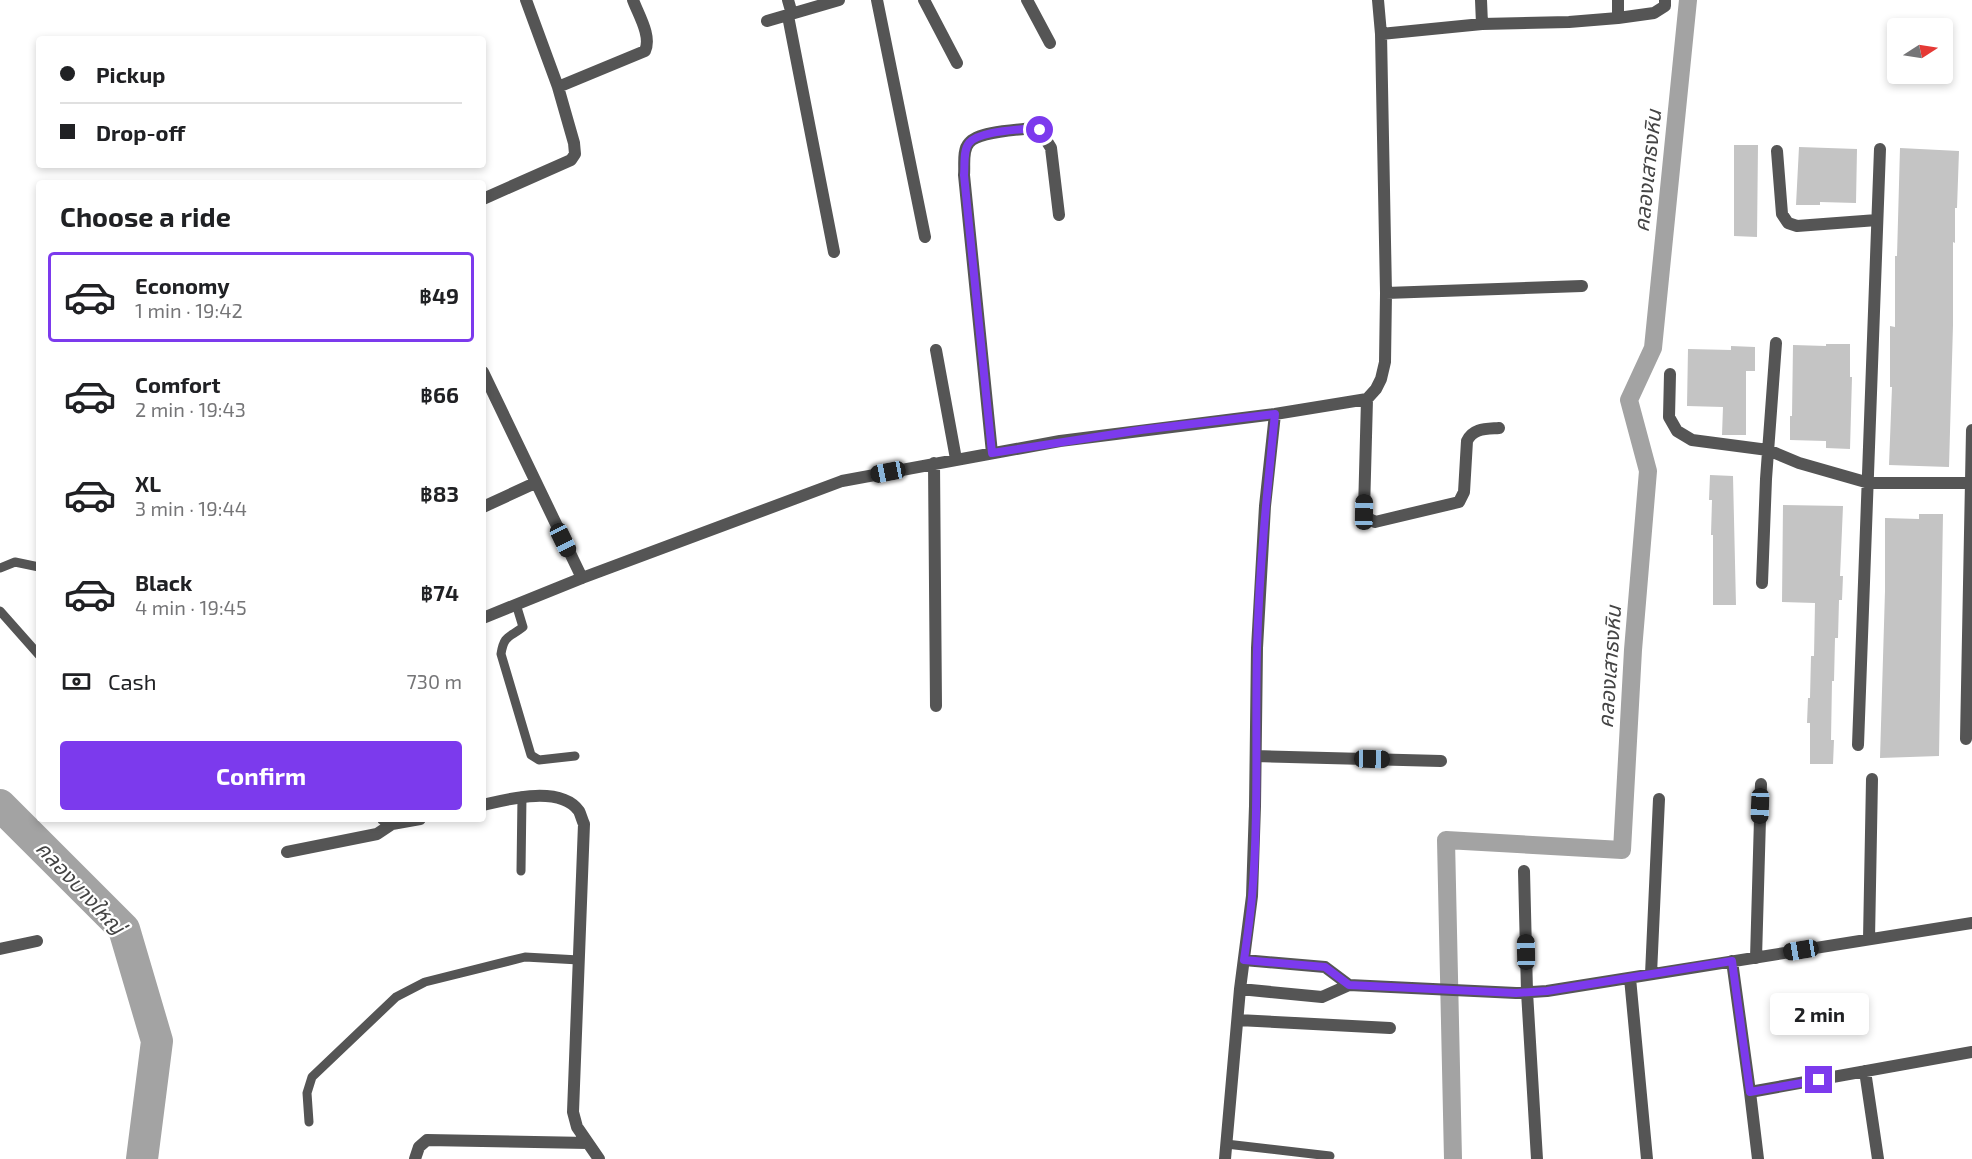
<!DOCTYPE html>
<meta charset="utf-8">
<style>
body{margin:0;font-family:"Exo 2","Noto Sans Thai",sans-serif;background:#f2f2f2;color:#202124;height:100vh;display:flex;flex-direction:column;font-size:22px;white-space:nowrap}
*{box-sizing:border-box;margin:0}
p{font-size:20px;color:#757577}
.icon{flex:none;width:33px;height:33px;fill:none;stroke:currentColor;stroke-width:2;stroke-linecap:round;stroke-linejoin:round}
.map{position:relative;flex:1;overflow:hidden}
.panel{position:absolute;left:36px;top:180px;width:450px;height:642px;display:flex;flex-direction:column;background:#fff;border-radius:6px;box-shadow:0 3px 9px #0003}
.panel>*{flex:none}
.banner{position:absolute;left:36px;top:36px;width:450px;height:132px;border-radius:6px;box-shadow:0 3px 9px #0003;display:grid;align-content:center;height:132px;padding:0 24px;background:#fff}
.needle{width:39px;rotate:78deg}
.tools{position:absolute;left:1887px;top:18px;display:grid;gap:12px}
.tools a{display:grid;place-items:center;width:66px;height:66px;border-radius:6px;background:#fff;box-shadow:0 3px 9px #0003;font-size:30px}
.end{position:absolute;width:27px;height:27px;margin:-14px;border:8px solid #7c3aed;background:#fff;box-shadow:0 0 0 3px #fff}
.from{border-radius:50%}
.bubble{position:absolute;height:42px;border-radius:6px;background:#fff;box-shadow:0 3px 9px #0003;font-size:20px;font-weight:700;line-height:42px;text-align:center}
.car{position:absolute;width:18px;height:36px;margin:-18px -9px;border-radius:8px;box-shadow:0 0 4px 2px #0007;background:linear-gradient(#222 24%,#8ab4d8 0 40%,#222 0 76%,#8ab4d8 0 86%,#222 0)}
.banner b{display:flex;align-items:center;gap:21px;height:57px;font-size:22px}
.banner b+b{border-top:2px solid #e0e0e0}
.banner i{width:15px;height:15px;background:#202124}
ul{padding:0;list-style:none}
li{display:flex;align-items:center;gap:18px;height:90px;margin:0 12px 9px;padding:0 12px;border:3px solid transparent;border-radius:6px}
li div{flex:1}
li b{display:block;font-size:22px}
li em{font-style:normal;font-weight:700}
li.on{border-color:#7c3aed}
li>.icon{width:54px;height:54px;stroke-width:1.5}
h2{padding:0 24px;font-size:27px;line-height:72px}
.pay{display:flex;align-items:center;gap:15px;height:66px;padding:0 24px;font-size:22px}
.pay p{margin-inline-start:auto}
.action{display:flex;gap:12px;margin-top:auto;padding:12px 24px}
.action a{flex:1;height:69px;border-radius:6px;background:#7c3aed;color:#fff;font-size:24px;font-weight:700;line-height:69px;text-align:center}
.map>svg:first-child{display:block}
.lines{fill:none;stroke-linecap:round;stroke-linejoin:round}
.canal{stroke:#a3a3a3;stroke-width:18}
.river{stroke:#a3a3a3;stroke-width:32}
.building{fill:#c4c4c4}
.lane{stroke:#555;stroke-width:9}
.street{stroke:#555;stroke-width:12}
.route{stroke:#7c3aed;stroke-width:8}
.labels{text-anchor:middle;stroke-width:4.5;stroke-linejoin:round;paint-order:stroke}
.water-label{font-size:21px;font-style:italic;fill:#444;stroke:#fff}
</style>
<div class="map">
<svg width="1972" height="1159" viewBox="0 0 1972 1159">
<rect width="100%" height="100%" fill="#fff"/>
<g class="lines">
<path class="canal" d="M 1453,1159 L 1446,840 L 1622,850 L 1633,650 L 1648,471 L 1629,400 L 1653,348 L 1688,0"/>
<path class="river" d="M 0,805 L 124,929 L 157,1041 L 142,1159"/>
</g>
<path class="building" d="M 1734,145 L 1758,145 L 1757,237 L 1734,236 Z
M 1799,147 L 1857,149 L 1856,203 L 1820,202 L 1820,205 L 1796,205 Z
M 1900,148 L 1959,151 L 1957,208 L 1955,208 L 1955,243 L 1953,242 L 1953,325 L 1949,467 L 1889,465 L 1892,387 L 1890,387 L 1890,326 L 1895,327 L 1895,256 L 1897,256 Z
M 1826,344 L 1850,344 L 1850,377 L 1852,377 L 1850,449 L 1826,448 L 1826,441 L 1790,440 L 1790,416 L 1792,416 L 1793,345 L 1826,346 Z
M 1731,346 L 1755,347 L 1755,371 L 1746,371 L 1746,435 L 1722,435 L 1723,407 L 1687,406 L 1688,349 L 1731,350 Z
M 1710,475 L 1733,476 L 1736,605 L 1713,605 L 1713,535 L 1711,535 L 1712,500 L 1709,500 Z
M 1783,505 L 1843,506 L 1840,576 L 1843,576 L 1842,600 L 1839,600 L 1838,638 L 1835,638 L 1834,681 L 1832,681 L 1831,740 L 1834,740 L 1833,764 L 1810,764 L 1810,723 L 1807,723 L 1808,698 L 1810,698 L 1811,656 L 1814,656 L 1815,603 L 1782,602 Z
M 1919,514 L 1943,514 L 1939,756 L 1880,758 L 1885,591 L 1885,518 L 1919,519 Z"/>
<g class="lines">
<path class="lane" d="M 0,568 L 15,562 L 39,567
M 516,604 L 523,627 C 509,638 504,635 501,654 L 531,755 L 539,760 L 575,756
M 0,611 L 39,655
M 521,871 L 522,796
M 309,1122 L 307,1093 L 312,1077 L 396,997 L 425,982 L 525,957 L 579,960
M 1226,1144 L 1330,1156"/>
<path class="street" d="M 788,0 L 792,14
M 877,0 L 925,237
M 924,0 L 957,63
M 1027,0 L 1050,43
M 1481,0 L 1482,24
M 1618,0 L 1618,18
M 788,16 L 834,252
M 767,21 L 839,0
M 1381,34 L 1482,24 L 1569,22 L 1618,18 L 1654,13 L 1665,6 L 1665,0
M 558,87 L 645,51 C 652,36 638,14 633,0
M 1777,151 L 1782,214 L 1788,223 L 1797,226 L 1877,220
M 483,199 L 571,160 L 575,154 L 574,143 L 558,87 L 526,0
M 1386,293 L 1582,286
M 936,350 L 956,459
M 483,372 L 582,578
M 1670,374 L 1669,417 L 1677,431 L 1692,440 L 1768,450 L 1799,463 L 1869,483 L 1972,483
M 1367,399 L 1364,511 L 1366,517 L 1375,522 L 1459,502 L 1464,492 L 1467,441 C 1473,428 1486,429 1499,428
M 992,453 L 964,175 C 965,166 962,150 969,143 C 978,131 1019,130 1033,128 L 1040,130 L 1051,148 L 1059,215
M 934,463 L 936,706
M 483,507 L 535,483
M 1762,583 L 1766,479 L 1776,343
M 483,618 L 582,578 L 842,481 L 1060,441 L 1275,414 L 1367,399 L 1376,389 L 1381,379 L 1385,362 L 1386,293 L 1381,34 L 1378,0
M 1966,739 L 1972,430
M 1858,745 L 1880,149
M 1256,756 L 1441,761
M 483,805 C 508,799 560,785 579,811 C 581,815 582,820 584,824 L 573,1112 L 577,1127 L 599,1159
M 383,819 L 392,824 L 420,819
M 287,852 L 377,834 L 392,824
M 1524,871 L 1527,992 L 1537,1159
M 1869,939 L 1872,779
M 0,949 L 37,941
M 1756,958 L 1761,784
M 1732,961 L 1750,1092 L 1758,1159
M 1651,974 L 1659,799
M 1630,978 L 1647,1159
M 1349,985 L 1516,993 L 1547,991 L 1972,923
M 1240,989 L 1322,997 L 1349,985 L 1325,967 L 1244,960
M 1238,1020 L 1390,1028
M 1865,1071 L 1878,1159
M 1750,1092 L 1972,1052
M 415,1159 L 419,1147 L 427,1140 L 588,1143
M 1225,1159 L 1240,989 L 1252,896 L 1255,806 L 1257,648 L 1265,506 L 1275,414"/>
</g>
<g class="lines">
<path class="route" d="M 1040,130 L 1033,128 C 1019,130 978,131 969,143 C 963,150 965,166 964,175 L 992,453 L 1141,430 L 1275,414 C 1267,492 1259,571 1257,650 C 1255,732 1259,815 1252,897 C 1250,918 1247,939 1244,960 L 1325,967 L 1349,985 L 1516,993 L 1547,991 L 1732,961 L 1750,1092 L 1819,1080"/>
</g>
<g class="labels">
<g class="water-label">
<text transform="translate(1648 171) rotate(-84)" y="7">คลองเสาธงหิน</text>
<text transform="translate(1610 667) rotate(-86)" y="7">คลองเสาธงหิน</text>
<text transform="translate(80 888) rotate(47)" y="7">คลองบางใหญ่</text>
</g>
</g>
</svg>
<div class="tools">
<a><svg class="needle" viewBox="-14 -14 28 28"><path d="M0-13l5 13h-10z" fill="#e53935"/><path d="M0 13l5-13h-10z" fill="#757577"/></svg></a>
</div>
<i class="end from" style="left:1040px;top:130px"></i>
<i class="end" style="left:1819px;top:1080px"></i>
<div class="bubble" style="left:1770px;top:993px;width:99px">2 min</div>
<i class="car" style="left:888px;top:472px;rotate:259deg"></i>
<i class="car" style="left:1364px;top:512px;rotate:1deg"></i>
<i class="car" style="left:563px;top:540px;rotate:154deg"></i>
<i class="car" style="left:1372px;top:759px;rotate:91deg"></i>
<i class="car" style="left:1760px;top:806px;rotate:182deg"></i>
<i class="car" style="left:1801px;top:950px;rotate:261deg"></i>
<i class="car" style="left:1526px;top:952px;rotate:359deg"></i>
<div class="banner">
<b><i class="from"></i>Pickup</b>
<b><i></i>Drop-off</b>
</div>
<section class="panel">
<h2>Choose a ride</h2>
<ul>
<li class="on"><svg class="icon" aria-label="car" viewBox="0 0 24 24"><path d="M5 17H2v-5l4-1 3-4h7l3 4 3 1v5h-3M9 17h6M6 11h13"/><circle cx="7" cy="17" r="2"/><circle cx="17" cy="17" r="2"/></svg><div><b>Economy</b><p>1 min · 19:42</p></div><em>฿49</em></li>
<li><svg class="icon" aria-label="car" viewBox="0 0 24 24"><path d="M5 17H2v-5l4-1 3-4h7l3 4 3 1v5h-3M9 17h6M6 11h13"/><circle cx="7" cy="17" r="2"/><circle cx="17" cy="17" r="2"/></svg><div><b>Comfort</b><p>2 min · 19:43</p></div><em>฿66</em></li>
<li><svg class="icon" aria-label="car" viewBox="0 0 24 24"><path d="M5 17H2v-5l4-1 3-4h7l3 4 3 1v5h-3M9 17h6M6 11h13"/><circle cx="7" cy="17" r="2"/><circle cx="17" cy="17" r="2"/></svg><div><b>XL</b><p>3 min · 19:44</p></div><em>฿83</em></li>
<li><svg class="icon" aria-label="car" viewBox="0 0 24 24"><path d="M5 17H2v-5l4-1 3-4h7l3 4 3 1v5h-3M9 17h6M6 11h13"/><circle cx="7" cy="17" r="2"/><circle cx="17" cy="17" r="2"/></svg><div><b>Black</b><p>4 min · 19:45</p></div><em>฿74</em></li>
</ul>
<div class="pay"><svg class="icon" aria-label="cash" viewBox="0 0 24 24"><path d="M3 7h18v10H3z"/><circle cx="12" cy="12" r="2"/></svg>Cash<p>730 m</p></div>
<div class="action"><a>Confirm</a></div>
</section>
</div>
